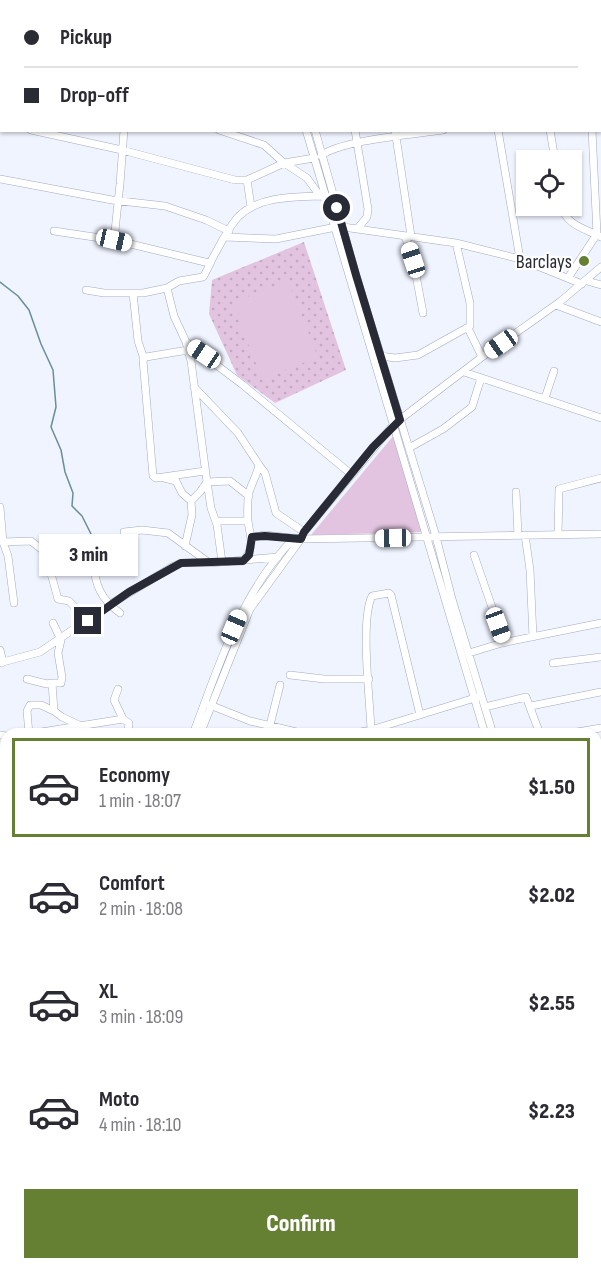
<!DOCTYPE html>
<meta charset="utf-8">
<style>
body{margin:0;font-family:"Sofia Sans Condensed",sans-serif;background:#f2f2f3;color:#2b2b33;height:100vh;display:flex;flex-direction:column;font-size:22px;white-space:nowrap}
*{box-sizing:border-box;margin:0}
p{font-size:20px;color:#7c7c81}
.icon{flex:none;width:33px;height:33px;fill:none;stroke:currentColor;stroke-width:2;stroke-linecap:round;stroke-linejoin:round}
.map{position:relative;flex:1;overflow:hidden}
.panel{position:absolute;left:0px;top:728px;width:602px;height:542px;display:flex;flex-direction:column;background:#fff;border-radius:18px 18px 0 0;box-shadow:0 2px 4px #0004}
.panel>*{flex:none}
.top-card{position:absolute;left:0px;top:0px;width:602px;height:132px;box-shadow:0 2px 4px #0004;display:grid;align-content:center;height:132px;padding:0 24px;background:#fff}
.buttons{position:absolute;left:516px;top:150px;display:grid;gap:12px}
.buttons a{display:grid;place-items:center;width:66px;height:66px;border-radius:0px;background:#fff;box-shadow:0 2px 4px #0004;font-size:30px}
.end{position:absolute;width:27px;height:27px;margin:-14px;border:8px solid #282b35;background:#fff;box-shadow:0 0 0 3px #fff}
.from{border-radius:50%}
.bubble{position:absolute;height:42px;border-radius:0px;background:#fff;box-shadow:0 2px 4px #0004;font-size:20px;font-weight:800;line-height:42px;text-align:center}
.car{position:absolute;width:18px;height:36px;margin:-18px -9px;border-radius:8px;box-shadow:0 0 4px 2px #0007;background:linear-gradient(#fff 24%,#345 0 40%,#fff 0 76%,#345 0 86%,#fff 0)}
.top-card b{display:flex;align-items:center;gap:21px;height:57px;font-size:22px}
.top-card b+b{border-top:2px solid #e1e1e2}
.top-card i{width:15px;height:15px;background:#2b2b33}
ul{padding:10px 0 0;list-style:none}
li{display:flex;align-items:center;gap:18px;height:99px;margin:0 12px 9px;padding:0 12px;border:3px solid transparent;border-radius:0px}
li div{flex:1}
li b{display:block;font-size:22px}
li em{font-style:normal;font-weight:800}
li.on{border-color:#668033}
li>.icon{width:54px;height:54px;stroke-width:1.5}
.cta{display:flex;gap:12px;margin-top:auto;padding:12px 24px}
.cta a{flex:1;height:69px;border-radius:0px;background:#668033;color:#fff;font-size:24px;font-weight:800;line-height:69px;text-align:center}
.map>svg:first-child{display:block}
.built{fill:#dfe3f1}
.grass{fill:url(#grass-dots)}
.green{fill:#e3c4e0}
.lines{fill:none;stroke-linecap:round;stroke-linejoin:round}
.stream{stroke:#688e99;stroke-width:1.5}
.minor-casing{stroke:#a2aac4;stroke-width:8}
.minor{stroke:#fff;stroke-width:7}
.route{stroke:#282b35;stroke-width:8}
.poi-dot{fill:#668033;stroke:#fff;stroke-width:2}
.labels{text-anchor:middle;stroke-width:4.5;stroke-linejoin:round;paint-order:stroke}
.poi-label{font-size:20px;fill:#282b35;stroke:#fff;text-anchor:end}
</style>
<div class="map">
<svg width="601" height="1268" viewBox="0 0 601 1268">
<defs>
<pattern id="grass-dots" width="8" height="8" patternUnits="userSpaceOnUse" patternTransform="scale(1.5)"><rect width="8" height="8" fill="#e3c4e0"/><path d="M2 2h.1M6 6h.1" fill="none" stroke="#c3a9c1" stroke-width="1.8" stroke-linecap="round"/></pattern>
</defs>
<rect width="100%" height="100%" fill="#f0f4ff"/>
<path class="built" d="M 489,1263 L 572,1263 L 573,1268 L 486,1268 Z"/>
<path class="grass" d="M 304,242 L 346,370 L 275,403 L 237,375 L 209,314 L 212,280 Z"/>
<path class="green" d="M 288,281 L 318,357 L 262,379 L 232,303 Z
M 394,435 L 423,532 L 311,535 Z"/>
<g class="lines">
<path class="stream" d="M 0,282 L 18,296 L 29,310 L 41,344 L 53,370 L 56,407 L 51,427 L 61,450 L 65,472 L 73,493 L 72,506 L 82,516 L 93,538 L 87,548"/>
<g class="minor-casing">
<path id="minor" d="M 36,0 L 36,2
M 131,0 L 131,2
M 191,0 L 191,2
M 199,0 L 220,0
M 228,0 L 232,2
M 279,0 L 279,2
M 284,0 L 285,2
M 333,0 L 334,2
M 377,0 L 377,2
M 420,0 L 420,2
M 472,0 L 473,2
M 522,0 L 522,2
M 569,0 L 569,2
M 69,2 L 69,0
M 101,2 L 101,0
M 399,2 L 408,0
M 0,15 L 2,16
M 600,51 L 601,51
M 600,124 L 601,124
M 0,125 L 2,125
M 31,130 L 122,150 L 235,180 L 247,180 L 284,163 L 314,158
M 219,130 L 264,145 L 284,163 L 307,178 L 320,196
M 306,130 L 485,734
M 315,130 L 356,275 L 435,533 L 452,599 L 493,734
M 355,130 L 368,209 L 367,217 L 358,228
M 395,130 L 411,236
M 498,130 L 520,259
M 550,130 L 555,160
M 321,156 C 339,140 417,134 443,130
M 0,179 L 112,200 L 165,206 L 206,220 L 229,231
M 247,180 L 251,207
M 562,206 C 565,225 586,229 601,237
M 343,227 L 456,243 L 520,259 L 582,284
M 54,231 L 114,240 L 209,263
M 405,236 L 413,259 L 423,313
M 225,237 L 276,239 L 336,227
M 114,240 L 120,184 L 124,130
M 568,278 L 597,234 L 592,130
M 587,281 L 601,285
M 167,288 L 174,316 L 186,342 L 191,361 L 207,482 L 211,508 L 217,525 L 222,562
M 86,290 L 104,293 L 143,293 L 167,288 L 179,281 L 203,277 C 208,270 211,260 216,252 C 222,241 230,225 239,216 C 260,196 293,197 320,196 L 327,198
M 133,293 L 138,341 L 144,359
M 556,305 L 601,322
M 468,328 L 482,357
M 186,342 L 243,385 L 351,474
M 381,356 L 395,358 L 418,355 L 470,326 L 470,303 L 456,243
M 464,372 L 601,418
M 194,387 L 238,433 L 259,465 C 257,476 250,485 248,497 C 248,504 247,514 248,521 C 250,537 256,547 243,561
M 545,398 L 554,371
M 409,448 L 443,429 L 472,407 L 481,378
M 259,465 L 265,473 L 276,513 L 304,532
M 156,478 L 153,476 L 143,360 L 146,357 L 188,350
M 156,478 L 205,471
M 164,478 L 176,481 L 182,493 L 191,501
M 516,492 L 518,535
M 0,507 L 3,542 L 8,556 L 14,603
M 216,521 L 248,521
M 124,532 L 142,530 L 168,533 L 208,562
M 525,535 L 530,570 L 533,637
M 558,535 L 559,489 L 601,478
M 252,537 L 265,535 L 301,539 L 601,534
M 3,542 L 31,541 L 45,552 L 58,599 L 69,601 L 88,621
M 117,546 L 109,556 L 94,562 C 94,585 102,600 120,613
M 185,546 L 192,515 L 191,501 L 200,492 L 207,482 L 230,481 L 249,496
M 474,555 L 504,642
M 53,623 L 61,640 L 58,653 L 62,677 L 61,683 L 52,683 L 54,711 L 62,717 L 79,725
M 0,650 L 3,662 L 2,663
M 469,653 L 502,643 L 601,623
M 3,662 L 40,652 L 109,605 L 172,567 L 181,563 L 210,563 L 278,557
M 553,663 L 601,657
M 290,675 L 324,679 L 369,679
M 27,679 L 47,684 L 52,683
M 118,689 L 114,700 L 123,719 L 129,723 L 128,732 L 131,734
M 210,705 L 250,721 L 305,734
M 531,706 L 601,692
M 485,707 L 526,697 L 540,734
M 270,725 L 280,685
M 371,730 C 370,700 360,620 372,596 L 389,593 L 391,595 L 420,715
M 29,734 L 123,719
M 29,734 L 27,711 L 30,705 L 41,705 L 54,711
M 193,734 C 220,663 240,594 294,538
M 200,734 L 250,609 L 301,539 L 304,532 L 394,424 L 482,357 L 561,301 L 601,267
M 351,734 L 371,730 L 478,697
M 565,734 L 601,728
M 0,735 L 6,736
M 0,761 L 6,760
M 596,768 L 601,767
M 0,796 L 6,795
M 596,804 L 601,803
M 0,831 L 6,830
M 596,845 L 601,843
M 0,870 L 6,868
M 596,891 L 601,890
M 596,912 L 601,932
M 0,922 L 6,920
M 596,1036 L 601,1035
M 596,1048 L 601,1051
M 0,1059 L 6,1066
M 6,1097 L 1,1112 L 6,1118
M 0,1224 L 6,1209
M 0,1242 L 6,1228
M 291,1268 L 302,1263"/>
</g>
<use href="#minor" class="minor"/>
</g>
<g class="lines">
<path class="route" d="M 88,621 L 129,592 L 181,563 L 243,561 L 249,555 L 252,537 L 265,536 L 301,539 L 304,532 L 373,447 L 400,420 L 356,275 L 337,208"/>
</g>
<circle class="poi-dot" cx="584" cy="261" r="6"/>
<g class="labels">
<g class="poi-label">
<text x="572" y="268">Barclays</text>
</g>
</g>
</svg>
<div class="buttons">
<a><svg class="icon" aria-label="locate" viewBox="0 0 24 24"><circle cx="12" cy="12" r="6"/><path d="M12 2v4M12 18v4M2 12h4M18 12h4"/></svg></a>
</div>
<i class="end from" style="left:337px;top:208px"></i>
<i class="end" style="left:88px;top:621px"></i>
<div class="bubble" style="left:39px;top:534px;width:99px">3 min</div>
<i class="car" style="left:114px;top:240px;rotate:103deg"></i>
<i class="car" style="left:413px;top:260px;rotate:342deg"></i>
<i class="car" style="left:501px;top:344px;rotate:235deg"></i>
<i class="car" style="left:204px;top:354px;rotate:304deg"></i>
<i class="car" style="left:393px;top:538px;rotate:269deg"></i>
<i class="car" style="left:498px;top:625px;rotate:160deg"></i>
<i class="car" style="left:234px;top:627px;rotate:23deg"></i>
<div class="top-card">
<b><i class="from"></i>Pickup</b>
<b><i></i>Drop-off</b>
</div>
<section class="panel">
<ul>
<li class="on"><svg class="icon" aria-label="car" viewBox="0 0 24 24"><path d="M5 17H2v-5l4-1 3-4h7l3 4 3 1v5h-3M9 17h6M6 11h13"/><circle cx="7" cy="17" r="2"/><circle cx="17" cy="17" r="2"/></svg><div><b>Economy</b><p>1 min · 18:07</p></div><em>$1.50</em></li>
<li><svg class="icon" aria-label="car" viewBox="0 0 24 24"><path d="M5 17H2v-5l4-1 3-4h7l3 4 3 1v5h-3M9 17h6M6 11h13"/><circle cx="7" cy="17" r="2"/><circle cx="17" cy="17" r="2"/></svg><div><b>Comfort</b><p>2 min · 18:08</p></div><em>$2.02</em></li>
<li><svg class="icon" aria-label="car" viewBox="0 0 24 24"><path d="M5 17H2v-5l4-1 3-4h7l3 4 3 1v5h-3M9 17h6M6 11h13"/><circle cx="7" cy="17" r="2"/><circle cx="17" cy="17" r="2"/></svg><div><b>XL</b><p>3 min · 18:09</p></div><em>$2.55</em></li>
<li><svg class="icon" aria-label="car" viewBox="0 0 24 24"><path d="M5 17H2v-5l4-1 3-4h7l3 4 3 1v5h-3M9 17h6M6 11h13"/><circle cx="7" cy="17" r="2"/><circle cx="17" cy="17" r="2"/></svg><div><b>Moto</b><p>4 min · 18:10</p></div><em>$2.23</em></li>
</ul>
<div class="cta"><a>Confirm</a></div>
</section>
</div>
